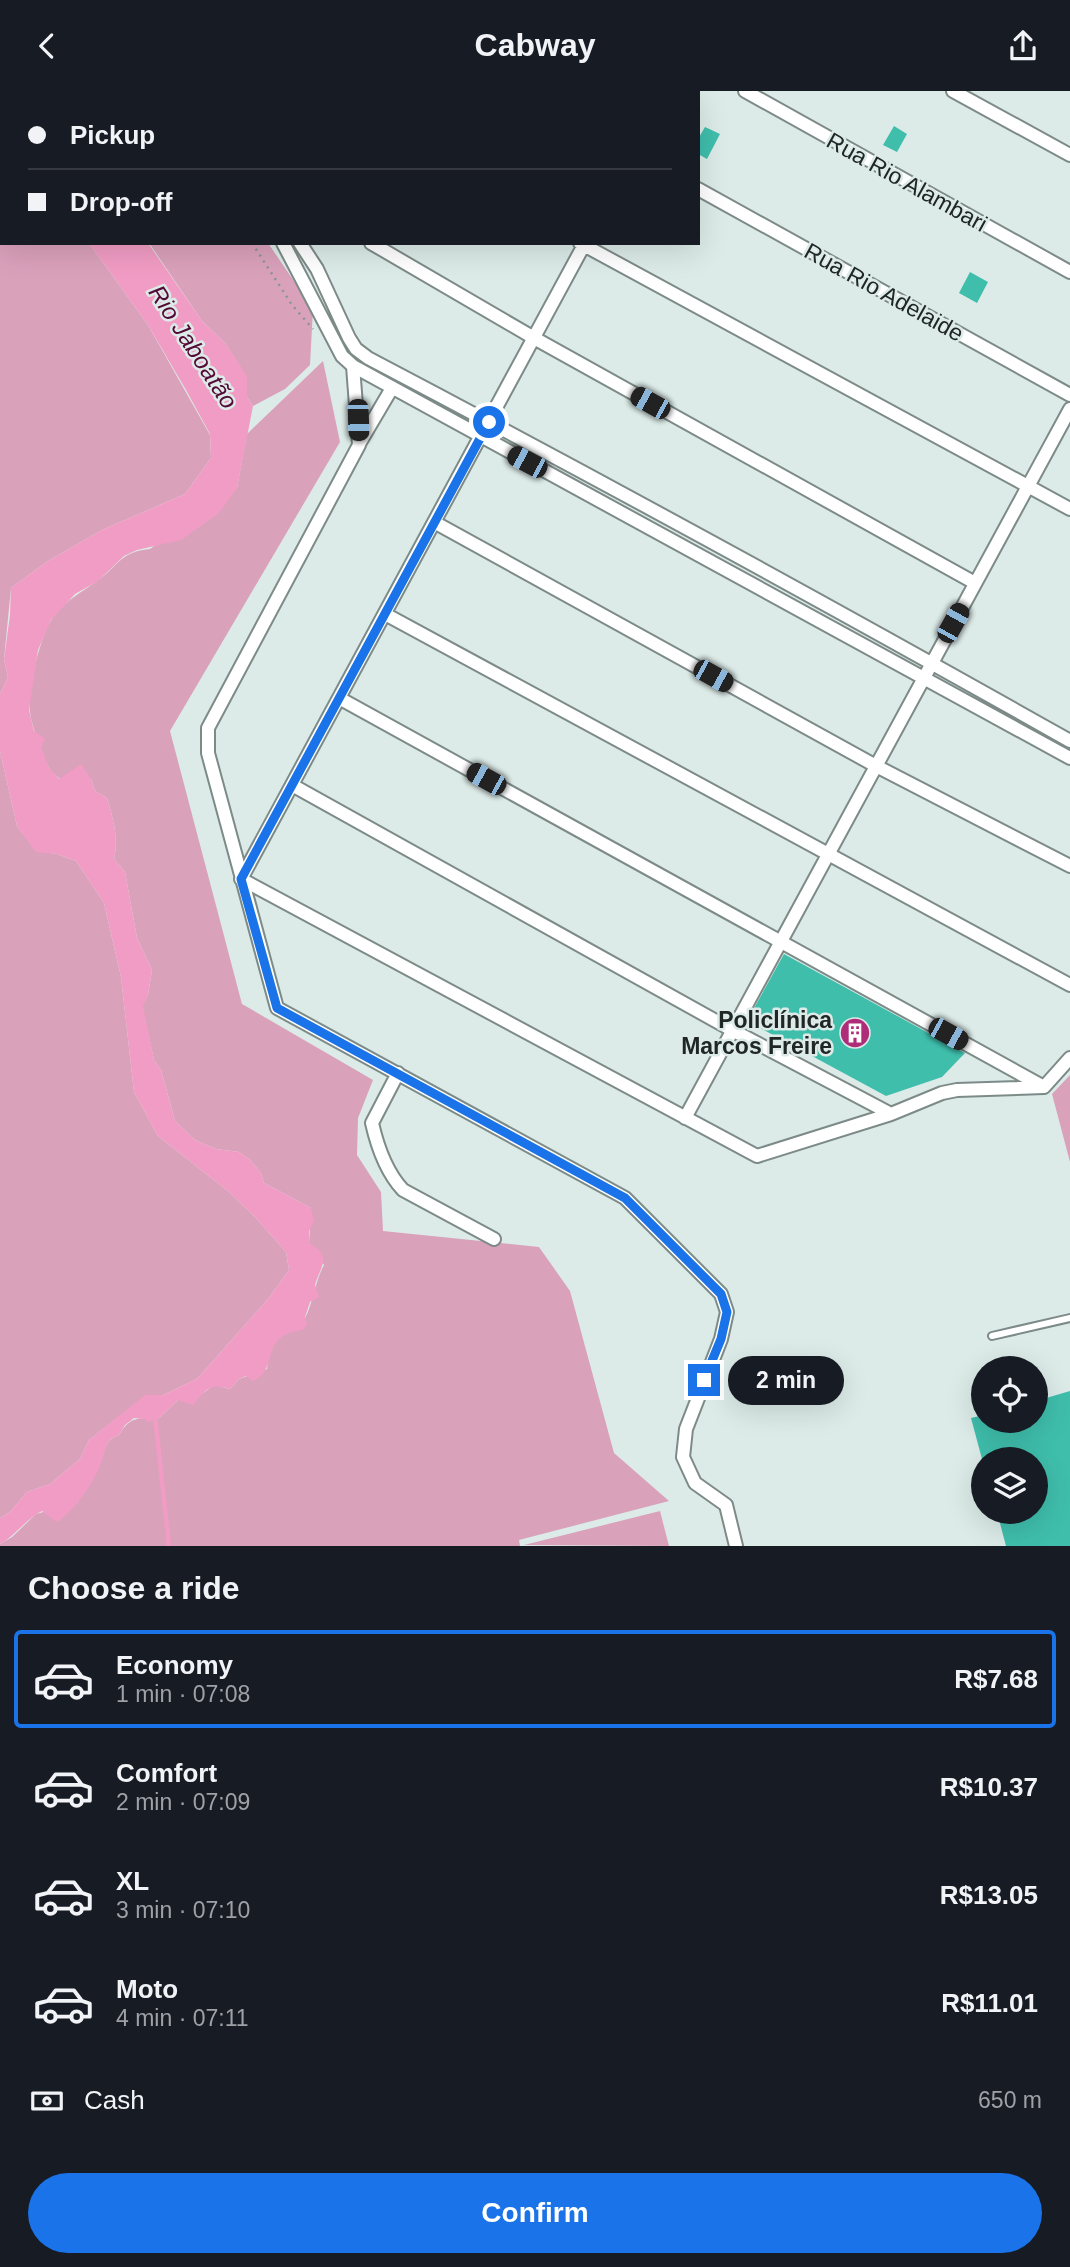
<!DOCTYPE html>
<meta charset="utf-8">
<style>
body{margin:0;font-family:Helvetica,sans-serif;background:#242831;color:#f1f3f6;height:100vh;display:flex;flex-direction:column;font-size:26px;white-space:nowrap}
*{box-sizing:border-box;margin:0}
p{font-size:23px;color:#9ea1a6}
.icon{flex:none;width:38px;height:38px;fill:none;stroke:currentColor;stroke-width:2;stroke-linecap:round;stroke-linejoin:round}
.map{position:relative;height:1455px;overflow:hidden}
.panel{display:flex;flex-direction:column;background:#171b24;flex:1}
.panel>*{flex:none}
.top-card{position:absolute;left:0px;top:0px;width:700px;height:154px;box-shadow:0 7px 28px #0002;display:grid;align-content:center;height:154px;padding:0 28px;background:#171b24}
.buttons{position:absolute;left:971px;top:1265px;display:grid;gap:14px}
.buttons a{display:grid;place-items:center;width:77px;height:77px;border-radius:50%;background:#171b24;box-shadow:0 7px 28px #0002;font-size:35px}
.end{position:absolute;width:32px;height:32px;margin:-16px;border:9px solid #1a73e8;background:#fff;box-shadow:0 0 0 4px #fff}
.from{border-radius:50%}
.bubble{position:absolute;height:49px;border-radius:24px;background:#171b24;box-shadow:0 7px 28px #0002;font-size:23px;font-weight:600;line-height:49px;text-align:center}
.car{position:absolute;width:21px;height:42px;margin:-21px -10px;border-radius:9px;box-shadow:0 0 5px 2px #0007;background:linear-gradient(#222 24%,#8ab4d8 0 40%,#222 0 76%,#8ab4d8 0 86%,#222 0)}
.top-card b{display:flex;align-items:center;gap:24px;height:66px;font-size:26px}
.top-card b+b{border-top:2px solid #363941}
.top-card i{width:18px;height:18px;background:#f1f3f6}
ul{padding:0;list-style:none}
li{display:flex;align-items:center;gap:21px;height:98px;margin:0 14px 10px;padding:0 14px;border:4px solid transparent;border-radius:7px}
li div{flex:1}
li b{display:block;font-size:26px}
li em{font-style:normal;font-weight:600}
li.selected{border-color:#1a73e8}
li>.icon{width:63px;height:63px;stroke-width:1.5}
h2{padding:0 28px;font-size:32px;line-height:84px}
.pay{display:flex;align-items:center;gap:18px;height:77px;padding:0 28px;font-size:26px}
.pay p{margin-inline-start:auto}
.primary-button{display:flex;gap:14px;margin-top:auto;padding:14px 28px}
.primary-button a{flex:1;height:80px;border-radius:42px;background:#1a73e8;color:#fff;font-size:28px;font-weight:600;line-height:80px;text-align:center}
header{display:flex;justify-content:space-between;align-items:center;height:91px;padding:0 28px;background:#171b24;font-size:32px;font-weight:600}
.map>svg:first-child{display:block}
.green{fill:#daa1bb}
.water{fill:#f19cc4}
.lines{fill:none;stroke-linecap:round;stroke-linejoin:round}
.stream{stroke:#f19cc4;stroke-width:4.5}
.building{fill:#3fbeac}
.lane-casing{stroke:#7d8b88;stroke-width:10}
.street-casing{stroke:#7d8b88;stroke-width:16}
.path{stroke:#899592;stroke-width:2.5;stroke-dasharray:2 5;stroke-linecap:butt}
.lane{stroke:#fff;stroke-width:6}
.street{stroke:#fff;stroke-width:12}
.route{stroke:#1a73e8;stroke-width:9}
.labels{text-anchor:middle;stroke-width:5;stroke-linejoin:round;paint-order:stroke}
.street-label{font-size:23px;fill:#202625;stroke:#dcebe8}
.poi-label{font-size:23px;font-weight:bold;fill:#202625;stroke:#dcebe8;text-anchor:end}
.water-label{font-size:24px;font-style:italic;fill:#540936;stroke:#dcebe8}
</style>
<header><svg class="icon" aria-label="back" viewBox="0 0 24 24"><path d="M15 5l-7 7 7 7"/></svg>Cabway<svg class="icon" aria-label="share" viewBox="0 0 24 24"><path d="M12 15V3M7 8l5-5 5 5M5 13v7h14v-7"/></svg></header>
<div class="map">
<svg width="1070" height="1455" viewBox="0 0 1070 1455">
<rect width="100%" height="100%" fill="#dcebe8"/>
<path class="green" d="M 0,93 L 2,94 L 2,152 L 89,152 L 148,234 L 210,344 L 211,367 L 185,403 L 102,439 L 48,470 L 11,497 L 4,568 L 8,587 L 0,603 Z
M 149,152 L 268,152 L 313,218 L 310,274 L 285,298 L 253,315 L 247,306 L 246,285 L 225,252 L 202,230 Z
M 323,270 L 340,351 L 170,640 L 242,913 L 373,989 L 358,1027 L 357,1064 L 381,1101 L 383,1140 L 539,1156 L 570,1200 L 614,1362 L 669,1410 L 519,1449 L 520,1455 L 0,1455 L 0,1453 L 12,1446 L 36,1423 L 77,1412 C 84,1401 93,1389 98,1377 C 104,1365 103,1349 119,1344 C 131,1324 138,1328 159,1327 L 178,1309 L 202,1303 L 214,1294 L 230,1298 L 239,1288 L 267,1278 C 268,1268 271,1255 278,1247 C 286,1239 298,1237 305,1227 C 313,1213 315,1190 324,1174 L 309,1152 L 311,1117 L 264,1092 L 261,1082 L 249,1068 L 239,1061 L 216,1058 L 195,1049 L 175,1030 L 161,979 L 154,969 L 142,915 L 148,904 L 152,879 L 137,847 L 125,781 L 114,768 C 119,746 113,728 107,707 L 95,700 L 91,688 L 60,688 C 56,685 51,681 49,677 C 43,666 31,633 30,621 C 27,601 40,545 52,528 C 66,509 79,503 97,490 C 119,475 119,461 150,458 L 237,397 L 247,343 Z
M 0,660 L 17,735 L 36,760 L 57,763 L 76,770 L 104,812 L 121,886 L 134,1001 L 158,1045 L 228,1100 L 255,1126 L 286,1161 L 289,1179 L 268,1208 L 197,1288 L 163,1304 L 145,1305 L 89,1349 L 80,1368 L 50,1393 L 27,1401 L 10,1421 L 0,1427 Z
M 1070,984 L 1070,1071 L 1052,1003 Z
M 660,1420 L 669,1455 L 524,1454 Z"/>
<path class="water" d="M 89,152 L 148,152 L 202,230 L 225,252 L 247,285 L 247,306 L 253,315 L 237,397 L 219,422 L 181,449 L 137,459 L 124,465 L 98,490 L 75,503 L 51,529 L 38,559 L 29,619 L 34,640 L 45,648 L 41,656 L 49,677 L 59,688 L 81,673 L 91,688 L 95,700 L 107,707 C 113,728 119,746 114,768 L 125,781 L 137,847 L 152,879 L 148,904 L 143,915 L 154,969 L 161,979 L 175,1030 L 195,1049 L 216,1058 L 239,1061 L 249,1068 L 261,1082 L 264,1092 L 311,1117 L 314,1130 L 309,1140 L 309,1152 C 333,1165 321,1174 315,1194 L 319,1206 L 310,1211 L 305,1226 L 307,1233 L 303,1239 C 257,1244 281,1278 253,1290 L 246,1285 L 239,1288 L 230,1298 C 209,1291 206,1299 193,1314 L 178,1309 L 159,1327 L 148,1331 L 144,1328 L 134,1327 L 125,1334 L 119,1344 C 104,1348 105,1363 100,1375 C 92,1394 74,1420 57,1431 L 42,1420 C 26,1428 16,1444 0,1453 L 0,1427 L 10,1421 L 27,1401 L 50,1393 L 80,1368 L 89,1349 L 145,1304 L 163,1304 L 197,1288 L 268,1208 L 289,1179 L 286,1161 L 255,1126 L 228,1100 L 158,1045 L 134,1001 L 121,886 L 104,812 L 76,770 L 57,763 L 36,761 L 17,735 L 0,660 L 0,603 L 8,587 L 4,568 L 10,524 L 11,497 L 48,470 L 102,439 L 185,403 L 211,367 L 210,343 L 186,299 L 148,234 Z"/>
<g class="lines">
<path class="stream" d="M 155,1325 L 169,1455"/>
</g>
<path class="building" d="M 894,35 L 907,43 L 897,61 L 883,54 Z
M 705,36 L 720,43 L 707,68 L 698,63 L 698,48 Z
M 970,181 L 988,191 L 977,212 L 959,202 Z
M 784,863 L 965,962 L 942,986 L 886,1005 L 747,930 Z
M 1070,1300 L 1070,1455 L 1006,1455 L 997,1421 L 1036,1421 L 1036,1368 L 982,1368 L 971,1327 L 984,1324 L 984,1330 L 1036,1330 L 1036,1310 Z"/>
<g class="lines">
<g class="lane-casing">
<path id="lane" d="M 992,1245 L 1070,1227"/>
</g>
<g class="street-casing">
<path id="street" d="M 156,0 L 157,2
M 176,0 L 178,2
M 301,0 L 305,2
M 524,0 L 527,2
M 745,0 L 1070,181
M 953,0 L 1070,64
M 664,2 L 665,0
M 698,98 L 1070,304
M 283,152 L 342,265 L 353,275 L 1070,667
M 300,152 L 317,178 L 349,247 L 356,258 L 368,267 C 604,391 838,519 1070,650
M 371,152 L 534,247 L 975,492
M 580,152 L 1070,418
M 585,152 L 241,788 L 757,1065 L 891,1023
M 353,275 L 359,354 L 208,637 L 208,662 L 277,917 L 625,1107 L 721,1203 L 727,1221 L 721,1248 L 686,1338 L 683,1366 L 695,1392 L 726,1414 L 736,1455
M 359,353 L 392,297
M 434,431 L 876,675 L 1070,775
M 385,523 L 1070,894
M 339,607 L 1044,996
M 292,694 L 732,939 L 891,1023 L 942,1002 L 957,999 L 1044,996 L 1070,967
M 398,982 L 372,1032 C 377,1054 387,1082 403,1099 L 494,1148
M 685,1027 L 1070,318"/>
</g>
<path class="path" d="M 121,0 L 122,2
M 252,152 L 292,214 L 313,238"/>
<use href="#lane" class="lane"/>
<use href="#street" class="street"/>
</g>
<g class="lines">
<path class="route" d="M 489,331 L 241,788 L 277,917 L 625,1107 L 721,1203 L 727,1221 L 721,1248 L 704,1289"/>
</g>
<defs>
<g id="building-disc" transform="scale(1.575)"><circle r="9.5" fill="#af2d78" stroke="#dcebe8"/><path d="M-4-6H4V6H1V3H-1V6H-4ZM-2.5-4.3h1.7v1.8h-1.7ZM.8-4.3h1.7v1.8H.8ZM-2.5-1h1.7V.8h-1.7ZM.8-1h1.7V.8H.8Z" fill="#fff"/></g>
</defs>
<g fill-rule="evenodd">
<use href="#building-disc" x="855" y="942"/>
</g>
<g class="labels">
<g class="street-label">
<text transform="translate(907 91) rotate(29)" y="8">Rua Rio Alambari</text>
<text transform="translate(884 201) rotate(29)" y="8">Rua Rio Adelaide</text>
</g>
<g class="poi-label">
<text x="832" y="937">Policlínica<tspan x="832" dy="26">Marcos Freire</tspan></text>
</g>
<g class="water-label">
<text transform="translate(193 256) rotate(57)" y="8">Rio Jaboatão</text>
</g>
</g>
</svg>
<div class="buttons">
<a><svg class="icon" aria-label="locate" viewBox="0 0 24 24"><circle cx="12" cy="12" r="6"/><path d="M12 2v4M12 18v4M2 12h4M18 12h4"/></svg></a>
<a><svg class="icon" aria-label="layers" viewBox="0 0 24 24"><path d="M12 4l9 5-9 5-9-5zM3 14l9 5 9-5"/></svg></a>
</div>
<i class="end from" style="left:489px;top:331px"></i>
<i class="end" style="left:704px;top:1289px"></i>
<div class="bubble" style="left:728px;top:1265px;width:116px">2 min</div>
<i class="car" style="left:650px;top:312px;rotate:299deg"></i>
<i class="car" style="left:358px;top:329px;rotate:178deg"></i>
<i class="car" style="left:527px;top:371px;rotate:298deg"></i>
<i class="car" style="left:953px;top:532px;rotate:29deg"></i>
<i class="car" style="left:713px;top:585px;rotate:119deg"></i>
<i class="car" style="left:486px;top:688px;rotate:299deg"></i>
<i class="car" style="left:948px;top:943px;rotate:119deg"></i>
<div class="top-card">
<b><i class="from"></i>Pickup</b>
<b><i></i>Drop-off</b>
</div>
</div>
<section class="panel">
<h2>Choose a ride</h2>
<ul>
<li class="selected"><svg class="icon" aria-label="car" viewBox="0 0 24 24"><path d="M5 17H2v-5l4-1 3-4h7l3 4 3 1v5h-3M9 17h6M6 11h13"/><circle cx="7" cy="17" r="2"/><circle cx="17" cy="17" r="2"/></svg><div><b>Economy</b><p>1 min · 07:08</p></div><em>R$7.68</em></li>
<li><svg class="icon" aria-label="car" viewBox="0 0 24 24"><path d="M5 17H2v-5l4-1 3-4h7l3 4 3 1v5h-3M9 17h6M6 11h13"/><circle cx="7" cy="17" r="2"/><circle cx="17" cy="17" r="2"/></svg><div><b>Comfort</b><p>2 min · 07:09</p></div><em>R$10.37</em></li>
<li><svg class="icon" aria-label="car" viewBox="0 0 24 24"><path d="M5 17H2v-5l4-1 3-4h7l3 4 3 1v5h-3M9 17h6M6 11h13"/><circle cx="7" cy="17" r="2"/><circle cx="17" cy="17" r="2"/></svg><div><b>XL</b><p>3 min · 07:10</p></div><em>R$13.05</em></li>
<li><svg class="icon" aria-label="car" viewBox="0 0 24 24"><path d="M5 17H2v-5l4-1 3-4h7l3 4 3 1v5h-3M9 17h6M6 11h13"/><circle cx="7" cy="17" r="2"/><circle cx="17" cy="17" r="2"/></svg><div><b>Moto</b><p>4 min · 07:11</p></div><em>R$11.01</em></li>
</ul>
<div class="pay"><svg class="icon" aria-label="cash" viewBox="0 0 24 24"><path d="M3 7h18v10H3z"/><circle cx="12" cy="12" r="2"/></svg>Cash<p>650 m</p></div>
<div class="primary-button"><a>Confirm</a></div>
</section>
